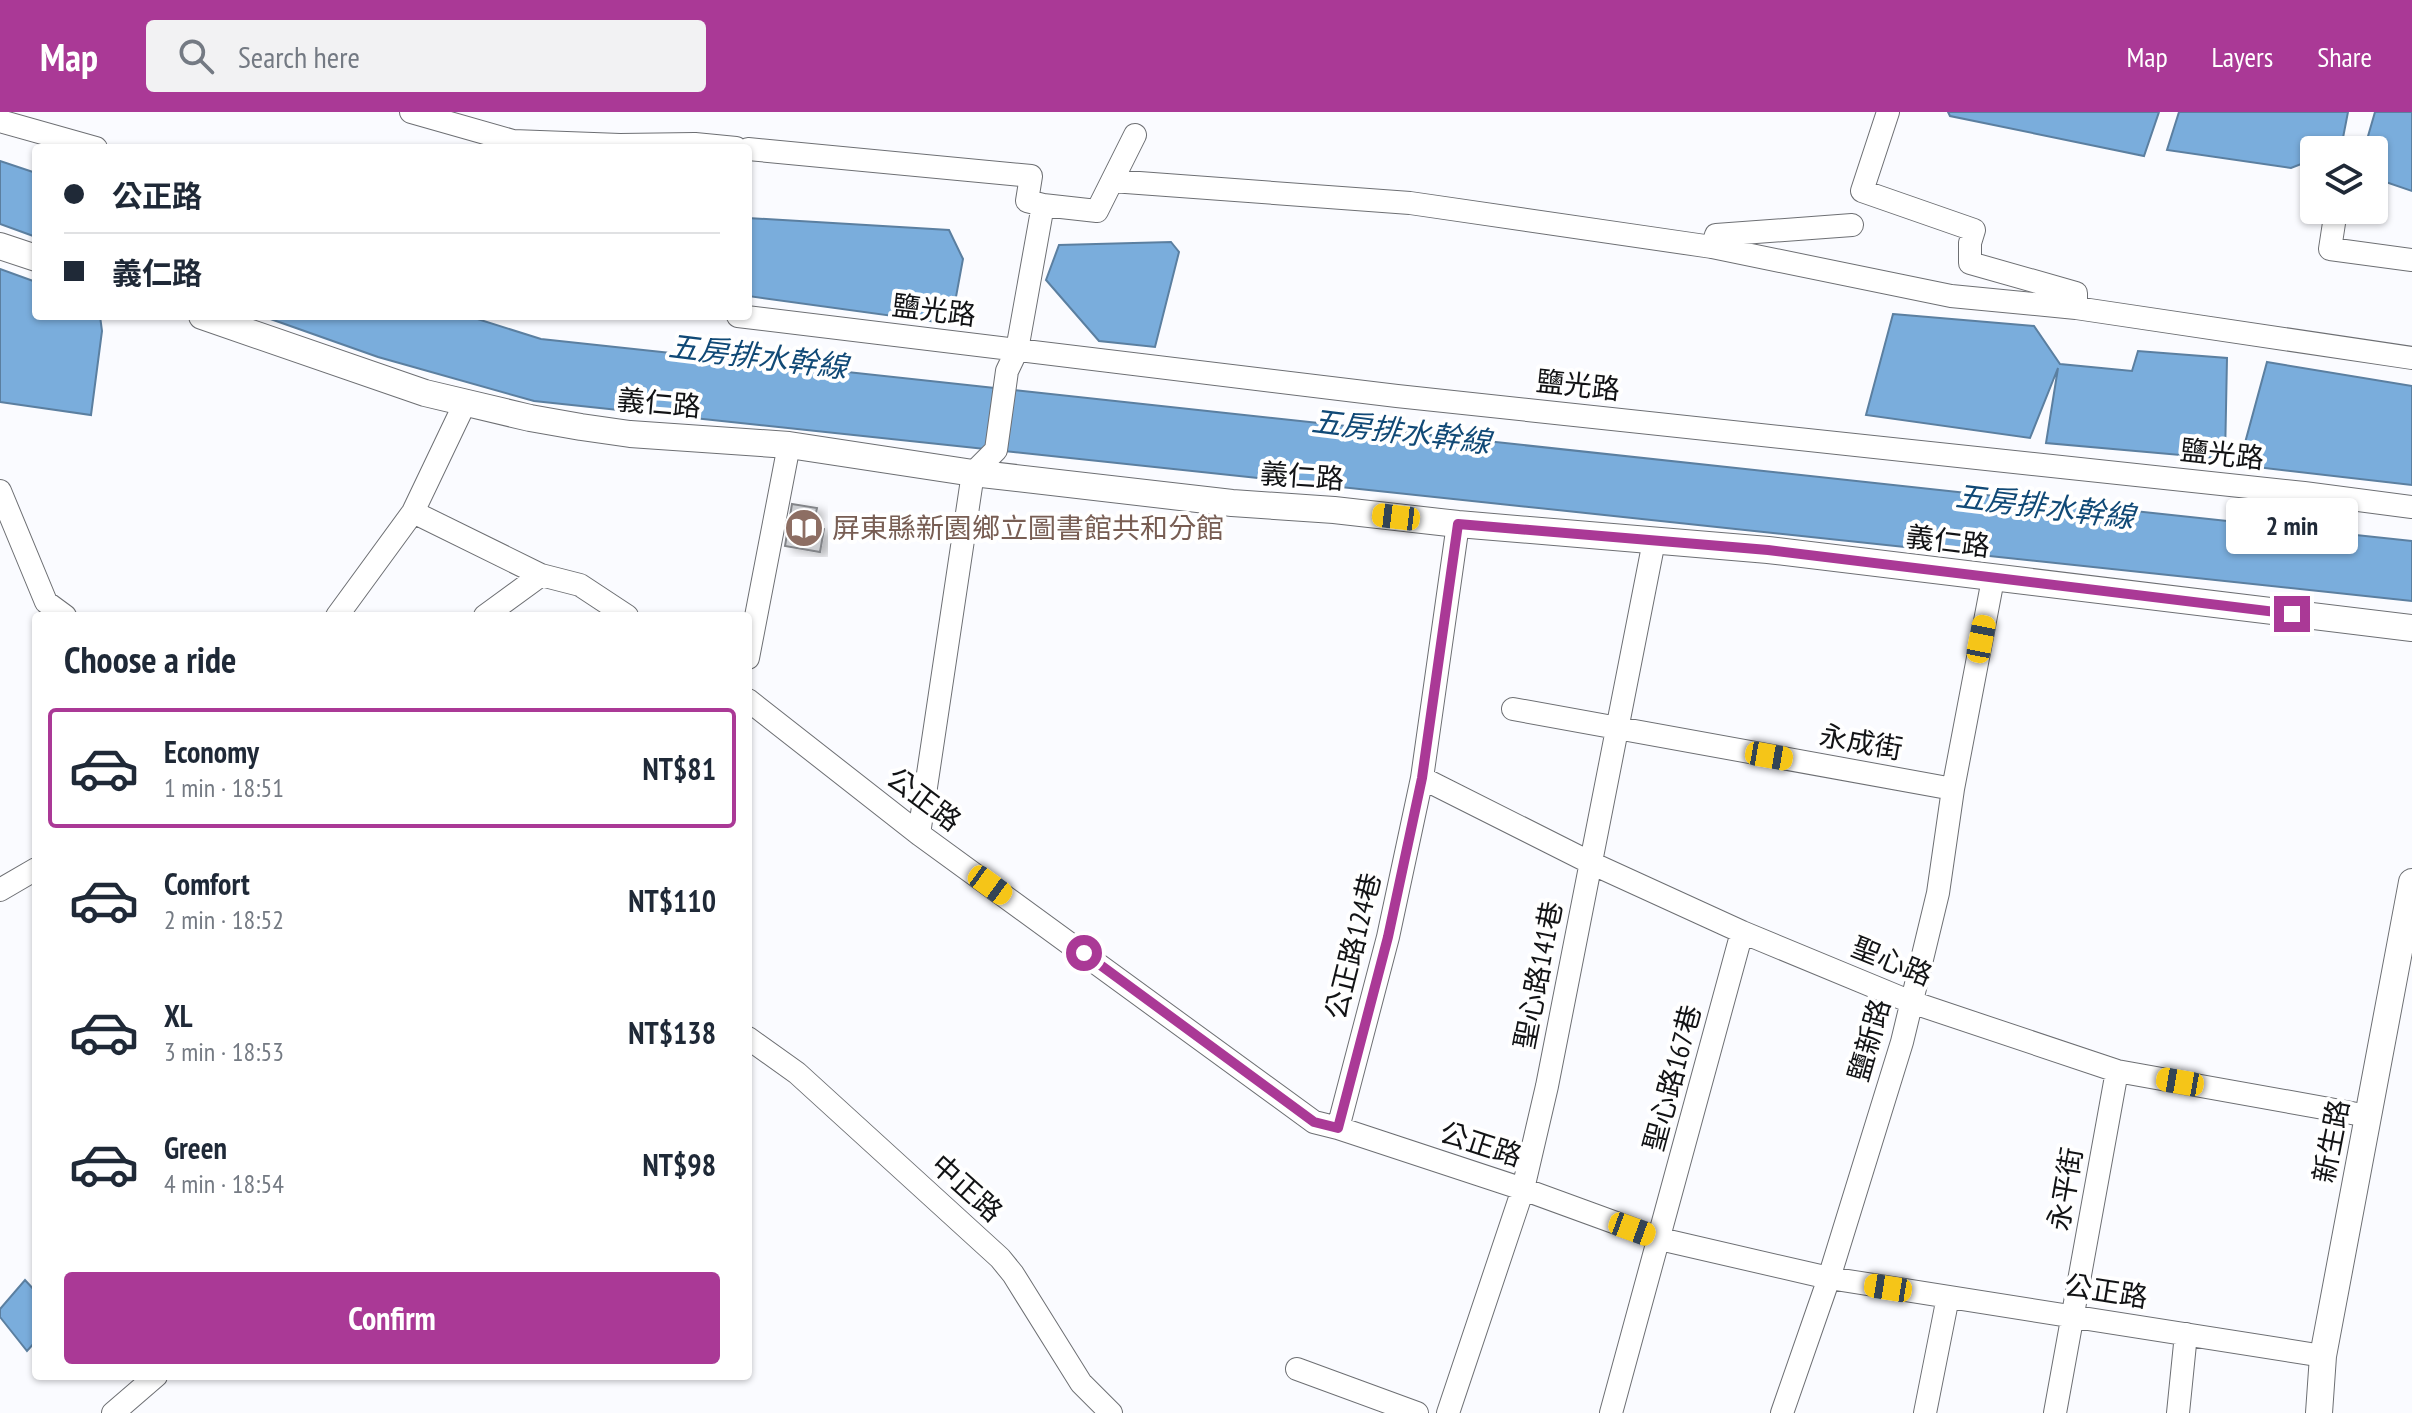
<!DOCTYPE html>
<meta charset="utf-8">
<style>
body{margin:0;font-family:"PT Sans Narrow","Noto Sans TC",sans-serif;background:#f2f2f3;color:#1f2937;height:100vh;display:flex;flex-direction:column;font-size:30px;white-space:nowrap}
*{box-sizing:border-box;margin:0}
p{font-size:26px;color:#747a83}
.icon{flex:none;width:44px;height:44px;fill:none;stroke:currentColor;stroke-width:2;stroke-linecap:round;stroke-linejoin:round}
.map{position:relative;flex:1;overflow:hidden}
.details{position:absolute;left:32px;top:500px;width:720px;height:768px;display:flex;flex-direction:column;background:#fff;border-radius:8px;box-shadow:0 2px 6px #0004}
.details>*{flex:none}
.banner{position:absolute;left:32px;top:32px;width:720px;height:176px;border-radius:8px;box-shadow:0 2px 6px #0004;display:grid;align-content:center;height:176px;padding:0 32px;background:#fff}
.fabs{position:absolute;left:2300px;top:24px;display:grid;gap:16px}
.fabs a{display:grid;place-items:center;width:88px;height:88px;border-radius:8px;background:#fff;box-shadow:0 2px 6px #0004;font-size:40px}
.end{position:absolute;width:36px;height:36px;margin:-18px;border:10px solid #aa3996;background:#fff;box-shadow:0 0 0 4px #fff}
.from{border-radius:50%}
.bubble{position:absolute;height:56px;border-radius:8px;background:#fff;box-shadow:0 2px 6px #0004;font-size:26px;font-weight:600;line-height:56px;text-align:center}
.car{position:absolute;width:24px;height:48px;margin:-24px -12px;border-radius:10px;box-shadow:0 0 6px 2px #0007;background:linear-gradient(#f5c518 24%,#345 0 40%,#f5c518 0 76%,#345 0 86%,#f5c518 0)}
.banner b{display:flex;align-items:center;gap:28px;height:76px;font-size:30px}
.banner b+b{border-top:2px solid #e0e1e3}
.banner i{width:20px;height:20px;background:#1f2937}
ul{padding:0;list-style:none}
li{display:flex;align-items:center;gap:24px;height:120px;margin:0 16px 12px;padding:0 16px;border:4px solid transparent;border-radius:8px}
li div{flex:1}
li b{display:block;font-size:30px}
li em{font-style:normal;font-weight:600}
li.current{border-color:#aa3996}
li>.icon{width:72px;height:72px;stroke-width:1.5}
h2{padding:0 32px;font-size:36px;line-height:96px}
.cta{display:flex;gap:16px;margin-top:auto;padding:16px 32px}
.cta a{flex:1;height:92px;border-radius:8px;background:#aa3996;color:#fff;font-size:32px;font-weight:600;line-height:92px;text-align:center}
header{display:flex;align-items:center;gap:48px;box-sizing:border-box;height:112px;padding:0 40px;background:#aa3996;color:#fff}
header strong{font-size:38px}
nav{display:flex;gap:44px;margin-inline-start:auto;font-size:28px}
.search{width:560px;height:72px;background:#f2f2f3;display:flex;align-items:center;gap:20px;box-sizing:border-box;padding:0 28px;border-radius:8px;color:#747a83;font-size:30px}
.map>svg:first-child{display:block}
.water{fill:#7aaddc;stroke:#5b7fa0;stroke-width:2}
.building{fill:#ccced2;stroke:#828488;stroke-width:2;filter:url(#shadow)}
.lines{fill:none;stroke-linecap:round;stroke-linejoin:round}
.minor-casing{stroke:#6d6f73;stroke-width:24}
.tertiary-casing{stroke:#6d6f73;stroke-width:28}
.minor{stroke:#fff;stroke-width:22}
.tertiary{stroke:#fff;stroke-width:26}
.route{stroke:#aa3996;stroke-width:10}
.labels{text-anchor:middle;stroke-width:8;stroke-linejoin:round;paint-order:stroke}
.street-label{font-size:28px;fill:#121315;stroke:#fff}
.education-label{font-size:28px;fill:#785e54;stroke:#fff;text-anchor:start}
.water-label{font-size:30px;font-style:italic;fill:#104976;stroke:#fff}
</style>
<header>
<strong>Map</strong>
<div class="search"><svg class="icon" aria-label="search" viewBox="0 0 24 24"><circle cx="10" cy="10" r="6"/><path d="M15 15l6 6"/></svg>Search here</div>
<nav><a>Map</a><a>Layers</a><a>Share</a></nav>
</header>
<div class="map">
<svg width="2412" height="1301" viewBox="0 0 2412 1301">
<defs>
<filter id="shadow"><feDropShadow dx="7" dy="4" stdDeviation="4" flood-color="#0004"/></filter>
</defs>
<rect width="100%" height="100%" fill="#fafbff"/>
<path class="water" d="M 1948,0 L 2159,0 L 2144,44 L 1950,4 Z
M 2179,0 L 2348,0 L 2341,36 L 2314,38 L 2314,47 L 2291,56 L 2167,38 Z
M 2375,0 L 2412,0 L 2412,79 L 2374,66 L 2374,38 L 2364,38 Z
M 0,49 L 36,61 L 36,125 L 0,112 Z
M 748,106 L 949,118 L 963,147 L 951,212 L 748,184 Z
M 1171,130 L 1179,140 L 1155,235 L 1099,229 L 1046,168 L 1059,133 Z
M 0,157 L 36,170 L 36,204 L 100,204 L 102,219 L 91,303 L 0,290 Z
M 1893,202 L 2034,214 L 2060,252 L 2132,259 L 2138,239 L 2227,246 L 2225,347 L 2046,331 L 2058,256 L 2030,326 L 1866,303 Z
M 262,204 L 468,204 L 541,227 L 2412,429 L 2412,489 L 534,289 L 378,245 Z
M 2267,250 L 2412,274 L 2412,373 L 2239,353 Z
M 25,1168 L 36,1180 L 36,1229 L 27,1239 L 0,1205 L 0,1197 Z"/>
<path class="building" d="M 792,392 L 817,396 L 813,415 L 824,417 L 820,440 L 785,434 Z"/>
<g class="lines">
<g class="minor-casing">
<path id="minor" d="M 411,0 L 513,29 L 620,33 L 695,32 L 736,36
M 1888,0 L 1862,79 L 1974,118 L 1970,131 L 1970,151 L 2076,181 L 2076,196
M 0,9 L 96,36
M 748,37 L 1031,64 L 1027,89 L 1043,93
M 1112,69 L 1410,91 L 1712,135 L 1951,184 L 2076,196 L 2412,246
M 2336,98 L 2330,137 L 2412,148
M 1712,135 L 1716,123 L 1852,113
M 738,204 L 1397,284 L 2304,381 L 2412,395
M 0,379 L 46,490 L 65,504
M 413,400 L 541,463 L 580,473 L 627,504
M 337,504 L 413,400 L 465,291
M 485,504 L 541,463
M 748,546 L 789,333
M 748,588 L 919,722 L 1314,1010 L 1338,1016 L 1523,1077 L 1660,1127 L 1829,1166 L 2323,1244
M 1513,597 L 1953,677
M 1422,666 L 1591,751 L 1742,820 L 1911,890 L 2117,959 L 2368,1004
M 919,722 L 973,361 L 996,338 L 1007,259 L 1017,238 L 1043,93 L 1097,99 L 1135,23
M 0,778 L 36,757
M 748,926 L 797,961 L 1000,1146 L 1013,1162 L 1081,1271 L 1111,1301
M 1338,1016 L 1388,825 L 1422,666 L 1458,412
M 1297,1257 L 1417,1301
M 113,1301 L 156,1264
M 1448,1301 L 1523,1077 L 1547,974 L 1654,429
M 1611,1301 L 1742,820
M 1782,1301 L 1829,1166 L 1902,930 L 1938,781 L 1953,677 L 1993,467
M 1925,1301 L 1948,1185
M 2055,1301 L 2117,959
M 2178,1301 L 2186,1222"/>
</g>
<g class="tertiary-casing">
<path id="tertiary" d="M 0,134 L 36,146
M 202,204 L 425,281 L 530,306 L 581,315 L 630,322 L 789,333 L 973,361 L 1232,391 L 1334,398 L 1458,412 L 1768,438 L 2412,516
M 2319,1301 L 2323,1244 L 2412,770"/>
</g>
<use href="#minor" class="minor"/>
<use href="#tertiary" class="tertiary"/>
</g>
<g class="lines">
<path class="route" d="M 1084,841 L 1314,1010 L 1338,1016 L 1388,825 L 1422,666 L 1458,412 L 1768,438 L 2292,502"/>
</g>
<defs>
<g id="library-disc" transform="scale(2)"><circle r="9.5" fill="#8d6e63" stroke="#fff"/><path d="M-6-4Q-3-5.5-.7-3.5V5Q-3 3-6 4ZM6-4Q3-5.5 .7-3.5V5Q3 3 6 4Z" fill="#fff"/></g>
</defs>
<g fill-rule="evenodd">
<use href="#library-disc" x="804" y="416"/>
</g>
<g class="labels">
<g class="street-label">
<text transform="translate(934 198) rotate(7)" y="10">鹽光路</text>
<text transform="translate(1578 273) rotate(6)" y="10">鹽光路</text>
<text transform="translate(659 291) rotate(5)" y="10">義仁路</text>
<text transform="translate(2222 342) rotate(6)" y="10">鹽光路</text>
<text transform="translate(1302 364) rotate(4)" y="10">義仁路</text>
<text transform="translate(1948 429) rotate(7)" y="10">義仁路</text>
<text transform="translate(1861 630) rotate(10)" y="10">永成街</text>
<text transform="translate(924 687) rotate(37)" y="10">公正路</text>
<text transform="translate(1353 834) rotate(-76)" y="10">公正路124巷</text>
<text transform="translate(1892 849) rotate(22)" y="10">聖心路</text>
<text transform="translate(1538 863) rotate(-79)" y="10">聖心路141巷</text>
<text transform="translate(1869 928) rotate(-74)" y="10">鹽新路</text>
<text transform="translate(1672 966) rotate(-75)" y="10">聖心路167巷</text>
<text transform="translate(2331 1029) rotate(-79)" y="10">新生路</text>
<text transform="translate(1481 1032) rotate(18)" y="10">公正路</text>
<text transform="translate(967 1076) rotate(42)" y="10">中正路</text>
<text transform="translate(2065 1077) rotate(-80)" y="10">永平街</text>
<text transform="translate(2106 1179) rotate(9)" y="10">公正路</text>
</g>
<g class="education-label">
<text x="832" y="426">屏東縣新園鄉立圖書館共和分館</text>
</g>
<g class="water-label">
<text transform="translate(758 245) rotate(7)" y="10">五房排水幹線</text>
<text transform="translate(1401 320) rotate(7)" y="10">五房排水幹線</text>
<text transform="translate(2045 395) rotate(7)" y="10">五房排水幹線</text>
</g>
</g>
</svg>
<div class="fabs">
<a><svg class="icon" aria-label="layers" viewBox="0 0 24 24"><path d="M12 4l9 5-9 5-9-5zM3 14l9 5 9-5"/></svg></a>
</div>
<i class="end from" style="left:1084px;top:841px"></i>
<i class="end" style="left:2292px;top:502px"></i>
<div class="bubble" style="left:2226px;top:386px;width:132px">2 min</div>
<i class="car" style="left:1396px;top:405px;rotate:277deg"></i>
<i class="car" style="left:1981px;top:527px;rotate:11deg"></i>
<i class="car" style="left:1769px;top:644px;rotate:100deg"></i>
<i class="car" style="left:990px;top:773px;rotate:126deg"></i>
<i class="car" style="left:2180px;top:970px;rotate:280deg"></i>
<i class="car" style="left:1632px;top:1117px;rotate:110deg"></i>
<i class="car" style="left:1888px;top:1176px;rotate:279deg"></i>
<div class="banner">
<b><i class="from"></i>公正路</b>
<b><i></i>義仁路</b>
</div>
<section class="details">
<h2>Choose a ride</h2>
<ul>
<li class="current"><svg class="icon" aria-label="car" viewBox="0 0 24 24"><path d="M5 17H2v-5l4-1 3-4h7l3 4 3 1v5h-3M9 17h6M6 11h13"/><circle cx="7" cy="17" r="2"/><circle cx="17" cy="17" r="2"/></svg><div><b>Economy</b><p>1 min · 18:51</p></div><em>NT$81</em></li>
<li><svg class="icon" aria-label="car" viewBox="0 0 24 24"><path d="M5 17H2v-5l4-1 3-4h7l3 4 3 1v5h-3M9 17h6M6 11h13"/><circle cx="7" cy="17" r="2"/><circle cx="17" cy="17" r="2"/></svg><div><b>Comfort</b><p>2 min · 18:52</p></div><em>NT$110</em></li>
<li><svg class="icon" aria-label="car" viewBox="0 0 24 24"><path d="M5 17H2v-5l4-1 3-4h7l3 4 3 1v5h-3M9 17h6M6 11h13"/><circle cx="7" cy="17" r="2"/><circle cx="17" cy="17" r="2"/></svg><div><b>XL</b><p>3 min · 18:53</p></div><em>NT$138</em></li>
<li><svg class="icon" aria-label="car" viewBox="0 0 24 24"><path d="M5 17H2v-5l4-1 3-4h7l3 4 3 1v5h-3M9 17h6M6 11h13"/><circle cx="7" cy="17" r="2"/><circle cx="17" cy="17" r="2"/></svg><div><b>Green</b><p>4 min · 18:54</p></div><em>NT$98</em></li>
</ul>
<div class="cta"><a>Confirm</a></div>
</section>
</div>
